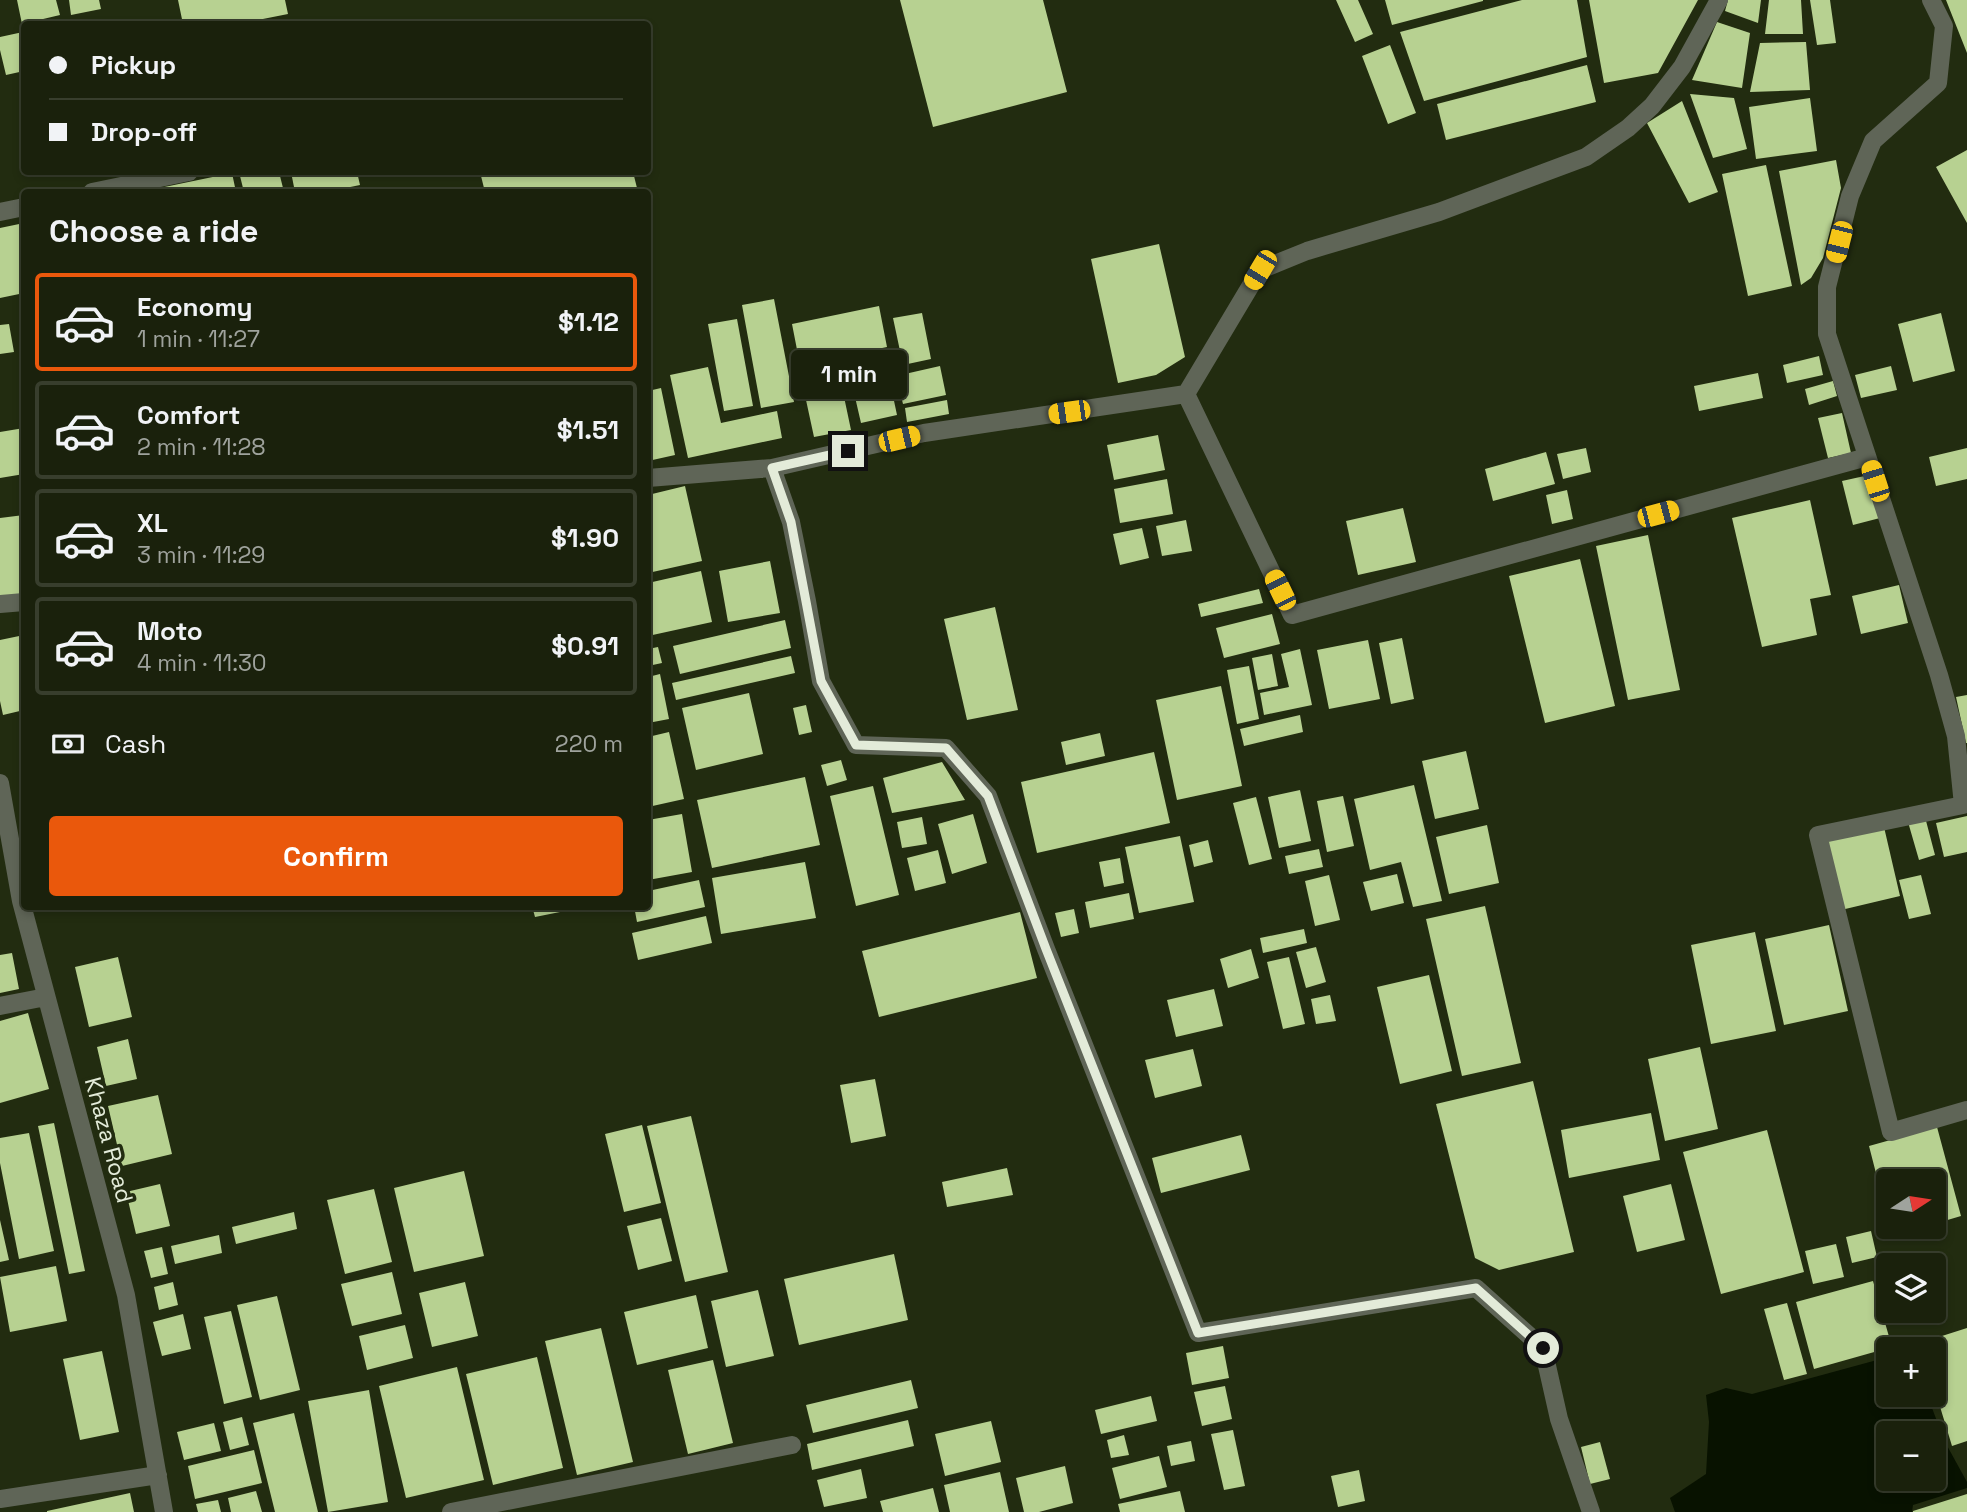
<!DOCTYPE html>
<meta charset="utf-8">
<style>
body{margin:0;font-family:"Space Grotesk",sans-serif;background:#232915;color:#f1f3f6;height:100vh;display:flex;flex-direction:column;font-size:26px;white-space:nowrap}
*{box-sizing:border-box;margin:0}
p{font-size:23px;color:#9fa39d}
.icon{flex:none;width:38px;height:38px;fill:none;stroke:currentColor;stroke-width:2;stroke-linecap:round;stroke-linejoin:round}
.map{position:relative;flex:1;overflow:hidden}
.panel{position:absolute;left:21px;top:189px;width:630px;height:721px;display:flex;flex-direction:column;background:#1a210c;border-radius:7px;box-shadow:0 4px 10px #0003,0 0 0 2px #383e2d}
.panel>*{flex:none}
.banner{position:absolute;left:21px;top:21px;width:630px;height:154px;border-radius:7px;box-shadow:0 4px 10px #0003,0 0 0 2px #383e2d;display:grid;align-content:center;height:154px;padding:0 28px;background:#1a210c}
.needle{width:46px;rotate:78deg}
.tools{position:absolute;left:1876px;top:1169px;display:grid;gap:14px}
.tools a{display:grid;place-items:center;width:70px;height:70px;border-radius:7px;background:#1a210c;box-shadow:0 4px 10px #0003,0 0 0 2px #383e2d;font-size:35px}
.end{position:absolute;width:32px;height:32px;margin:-16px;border:9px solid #e3ebd9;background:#111;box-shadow:0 0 0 4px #111}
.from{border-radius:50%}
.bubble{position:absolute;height:49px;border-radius:7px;background:#1a210c;box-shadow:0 4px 10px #0003,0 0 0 2px #383e2d;font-size:23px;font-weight:700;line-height:49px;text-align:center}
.car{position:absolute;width:21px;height:42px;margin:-21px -10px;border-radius:9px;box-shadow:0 0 5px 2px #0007;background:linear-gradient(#f5c518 24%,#345 0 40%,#f5c518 0 76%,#345 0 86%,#f5c518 0)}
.banner b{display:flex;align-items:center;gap:24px;height:66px;font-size:26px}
.banner b+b{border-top:2px solid #383e2d}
.banner i{width:18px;height:18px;background:#f1f3f6}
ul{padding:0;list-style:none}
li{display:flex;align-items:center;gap:21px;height:98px;margin:0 14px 10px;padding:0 14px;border:4px solid #383e2d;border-radius:7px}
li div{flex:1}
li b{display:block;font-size:26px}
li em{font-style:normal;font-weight:700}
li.on{border-color:#ea580c}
li>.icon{width:63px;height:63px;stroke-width:1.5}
h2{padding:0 28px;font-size:32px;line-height:84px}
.pay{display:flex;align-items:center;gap:18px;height:77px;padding:0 28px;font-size:26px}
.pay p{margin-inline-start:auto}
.primary-button{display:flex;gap:14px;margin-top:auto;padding:14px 28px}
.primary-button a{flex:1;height:80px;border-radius:7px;background:#ea580c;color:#fff;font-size:28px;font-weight:700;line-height:80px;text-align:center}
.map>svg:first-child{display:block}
.water{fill:#081200;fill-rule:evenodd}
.building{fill:#b7d191}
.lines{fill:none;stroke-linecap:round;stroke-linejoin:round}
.minor{stroke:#5f6557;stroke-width:18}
.route{stroke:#e3ebd9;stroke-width:9}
.labels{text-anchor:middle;stroke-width:7;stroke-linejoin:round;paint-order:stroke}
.street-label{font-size:23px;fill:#e3ebd9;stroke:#222c10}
</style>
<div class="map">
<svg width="1967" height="1512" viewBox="0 0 1967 1512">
<rect width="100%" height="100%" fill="#222c10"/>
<path class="water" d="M 1888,1357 L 1888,1395 L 1927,1395 L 1945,1442 L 1967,1482 L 1967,1488 L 1913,1505 L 1912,1512 L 1675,1512 L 1670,1498 L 1706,1474 L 1709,1422 L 1706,1395 L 1726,1388 L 1752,1394 ZM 1888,1433 L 1934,1433 L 1934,1479 L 1888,1479 Z"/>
<path class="building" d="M 17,0 L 56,0 L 60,15 L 22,24 Z
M 69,0 L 99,0 L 101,9 L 71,15 Z
M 178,0 L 285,0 L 288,14 L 238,24 L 183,24 Z
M 900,0 L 1043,0 L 1067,92 L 933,127 Z
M 1336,0 L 1358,0 L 1373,34 L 1355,42 Z
M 1385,0 L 1483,0 L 1483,1 L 1392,25 Z
M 1522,0 L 1577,0 L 1587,57 L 1424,101 L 1400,32 Z
M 1589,0 L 1698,0 L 1658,73 L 1604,83 Z
M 1728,0 L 1761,0 L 1758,23 L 1725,11 Z
M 1769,0 L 1801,0 L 1803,34 L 1765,34 Z
M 1810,0 L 1830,0 L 1836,43 L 1817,45 Z
M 1946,0 L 1967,0 L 1967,53 Z
M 1717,22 L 1750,33 L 1742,88 L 1692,80 Z
M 23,32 L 24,71 L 6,75 L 0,50 L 0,37 Z
M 1806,42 L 1810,90 L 1750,92 L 1760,43 Z
M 1390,45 L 1416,113 L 1388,124 L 1362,56 Z
M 1587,65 L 1596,102 L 1446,140 L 1437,104 Z
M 1690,94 L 1734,98 L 1747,149 L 1713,158 Z
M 1810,98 L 1817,151 L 1756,159 L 1749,107 Z
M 1682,101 L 1718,192 L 1689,203 L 1647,123 Z
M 1967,150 L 1967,223 L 1936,167 Z
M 1836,160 L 1841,188 L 1823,258 L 1811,278 L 1801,285 L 1779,171 Z
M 1766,165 L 1792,286 L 1748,296 L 1722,174 Z
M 239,172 L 279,172 L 284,192 L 244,192 Z
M 291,172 L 357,172 L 360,185 L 326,192 L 295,192 Z
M 480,172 L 633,172 L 638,192 L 485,192 Z
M 232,173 L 236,192 L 145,192 L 145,191 Z
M 24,223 L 24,293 L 0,298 L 0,228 Z
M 1159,244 L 1185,357 L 1156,375 L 1118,383 L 1091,259 Z
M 774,299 L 794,402 L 761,408 L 742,305 Z
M 879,306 L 887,347 L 800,365 L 792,324 Z
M 922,313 L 931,359 L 903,365 L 893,318 Z
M 1941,313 L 1955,371 L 1913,382 L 1898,324 Z
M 737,319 L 753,406 L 724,411 L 708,324 Z
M 9,324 L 14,352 L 0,354 L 0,325 Z
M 1819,356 L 1823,375 L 1787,383 L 1783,365 Z
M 886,363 L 897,415 L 861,423 L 849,371 Z
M 839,366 L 843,388 L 801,395 L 796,373 Z
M 940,366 L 946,395 L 903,404 L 896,376 Z
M 1891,366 L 1897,390 L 1861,398 L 1855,375 Z
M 708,367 L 721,423 L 777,411 L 782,438 L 688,458 L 670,375 Z
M 1758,373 L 1763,398 L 1699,411 L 1694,386 Z
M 1833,381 L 1837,396 L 1809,405 L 1805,389 Z
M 661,388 L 675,455 L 648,461 L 648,391 Z
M 843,392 L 851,430 L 814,437 L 806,400 Z
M 947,400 L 949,414 L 907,422 L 905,408 Z
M 1842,413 L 1851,453 L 1828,458 L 1818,418 Z
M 24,428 L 24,474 L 0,478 L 0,432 Z
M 1158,435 L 1165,470 L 1114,480 L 1107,445 Z
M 1586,448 L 1591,472 L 1563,479 L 1557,454 Z
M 1967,448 L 1967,479 L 1936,486 L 1929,457 Z
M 1546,452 L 1555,484 L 1493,501 L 1485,469 Z
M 1869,475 L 1880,518 L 1853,525 L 1842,481 Z
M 1167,479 L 1173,514 L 1120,523 L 1114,489 Z
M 685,486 L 702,561 L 648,573 L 648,495 Z
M 1567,490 L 1573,519 L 1552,524 L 1546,495 Z
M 1810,500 L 1831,595 L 1810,599 L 1817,635 L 1762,647 L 1732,518 Z
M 1403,508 L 1416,562 L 1358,575 L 1346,521 Z
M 24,515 L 24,596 L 0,599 L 0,518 Z
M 1186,520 L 1192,551 L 1162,556 L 1156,526 Z
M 1142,528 L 1149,558 L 1120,565 L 1113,534 Z
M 1648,535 L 1680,690 L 1628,700 L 1596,546 Z
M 1580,559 L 1615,706 L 1545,723 L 1509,576 Z
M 770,561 L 780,613 L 728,622 L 719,571 Z
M 701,571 L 712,622 L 648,636 L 648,583 Z
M 1899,585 L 1908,623 L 1861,634 L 1852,596 Z
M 1259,589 L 1263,603 L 1201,617 L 1198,604 Z
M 995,607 L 1018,710 L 967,720 L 944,619 Z
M 1272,614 L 1280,644 L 1224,658 L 1216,628 Z
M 785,620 L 791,648 L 680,674 L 673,646 Z
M 24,635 L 24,710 L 3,715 L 0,701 L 0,640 Z
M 1402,638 L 1414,699 L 1391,704 L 1379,643 Z
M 1368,640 L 1380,699 L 1329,709 L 1317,650 Z
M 658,647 L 662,663 L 648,666 L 648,649 Z
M 1300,649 L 1312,705 L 1264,715 L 1260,693 L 1289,687 L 1281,654 Z
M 1272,654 L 1278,686 L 1258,690 L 1252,658 Z
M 791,656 L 795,673 L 676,700 L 672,683 Z
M 1249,666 L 1259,719 L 1237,724 L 1227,670 Z
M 660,674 L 669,719 L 648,723 L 648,677 Z
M 1221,686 L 1242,786 L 1177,800 L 1156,700 Z
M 749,693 L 763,754 L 696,770 L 682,708 Z
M 1967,695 L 1967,743 L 1966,743 L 1956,697 Z
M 806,705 L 812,732 L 799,735 L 793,708 Z
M 1300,715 L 1303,732 L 1244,746 L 1240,729 Z
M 669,732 L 684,799 L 648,807 L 648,737 Z
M 1100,733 L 1105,756 L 1066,765 L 1061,742 Z
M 1466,751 L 1479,809 L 1435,819 L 1422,761 Z
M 1154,752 L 1170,823 L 1037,853 L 1021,782 Z
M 841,760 L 847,780 L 827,786 L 821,765 Z
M 942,762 L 965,800 L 892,813 L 883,778 Z
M 805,777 L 820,845 L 712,868 L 697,800 Z
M 1414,785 L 1442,901 L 1413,907 L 1401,862 L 1370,870 L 1354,799 Z
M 873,786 L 899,895 L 856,906 L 830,796 Z
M 1300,790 L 1311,841 L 1279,848 L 1268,797 Z
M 1343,796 L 1354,846 L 1327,852 L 1317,801 Z
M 1256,797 L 1272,859 L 1249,865 L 1233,803 Z
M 682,814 L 692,872 L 648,880 L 648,820 Z
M 973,814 L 987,863 L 952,874 L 938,824 Z
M 1967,816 L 1967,852 L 1944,857 L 1936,823 Z
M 922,817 L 927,844 L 902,848 L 897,822 Z
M 1925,817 L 1935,855 L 1919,860 L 1908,822 Z
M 1487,825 L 1499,883 L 1449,894 L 1436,837 Z
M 1884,827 L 1900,896 L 1841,910 L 1825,841 Z
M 1180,836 L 1194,902 L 1139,913 L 1125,847 Z
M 1208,840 L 1213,862 L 1194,867 L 1189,845 Z
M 1319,849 L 1323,867 L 1289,874 L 1285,856 Z
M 938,850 L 946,883 L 915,891 L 907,858 Z
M 1120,858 L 1124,883 L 1104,887 L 1099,862 Z
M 805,862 L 816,918 L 721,934 L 712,878 Z
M 1397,874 L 1404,903 L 1371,911 L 1363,882 Z
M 1329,875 L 1340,920 L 1315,926 L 1305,881 Z
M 1921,875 L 1931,914 L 1909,919 L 1899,880 Z
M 699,880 L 705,907 L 637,922 L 634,906 L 648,906 L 648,891 Z
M 1129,893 L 1134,919 L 1090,928 L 1085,902 Z
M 532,906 L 580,906 L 580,908 L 535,917 Z
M 1485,906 L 1521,1063 L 1462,1076 L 1426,919 Z
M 1074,909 L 1079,933 L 1061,937 L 1055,913 Z
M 1020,912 L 1037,978 L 879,1017 L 862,951 Z
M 706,916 L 712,943 L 638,960 L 632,933 Z
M 1829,925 L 1848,1011 L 1784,1025 L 1765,939 Z
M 1304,929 L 1307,943 L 1263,953 L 1260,938 Z
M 1755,932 L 1776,1031 L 1711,1044 L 1691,945 Z
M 1316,947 L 1326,982 L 1306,988 L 1296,952 Z
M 1251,949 L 1259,978 L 1228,988 L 1220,959 Z
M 12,953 L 19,989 L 0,993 L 0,955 Z
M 118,957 L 132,1017 L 89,1027 L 75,967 Z
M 1289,957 L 1305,1024 L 1283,1029 L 1267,962 Z
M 1429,975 L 1452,1071 L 1400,1084 L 1377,987 Z
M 1214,989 L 1223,1026 L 1176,1037 L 1167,1000 Z
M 1330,995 L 1336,1021 L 1316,1024 L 1311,999 Z
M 28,1013 L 49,1089 L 0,1103 L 0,1021 Z
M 128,1039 L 137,1079 L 106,1086 L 97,1047 Z
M 1700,1047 L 1718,1129 L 1665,1141 L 1648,1059 Z
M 1193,1049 L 1202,1086 L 1155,1098 L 1145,1060 Z
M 875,1079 L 886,1136 L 851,1143 L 840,1085 Z
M 1533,1081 L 1574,1252 L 1499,1270 L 1475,1258 L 1436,1104 Z
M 158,1095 L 172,1154 L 122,1166 L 108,1106 Z
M 1651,1113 L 1660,1160 L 1569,1178 L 1561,1130 Z
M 691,1116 L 728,1272 L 685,1282 L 647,1126 Z
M 54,1123 L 85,1271 L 69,1274 L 38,1126 Z
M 642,1125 L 661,1203 L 624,1212 L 605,1134 Z
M 1937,1127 L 1961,1216 L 1934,1224 L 1934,1181 L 1888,1181 L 1887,1216 L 1869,1146 Z
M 1767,1130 L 1804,1272 L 1721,1294 L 1683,1152 Z
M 29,1133 L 54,1251 L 19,1259 L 0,1163 L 0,1138 Z
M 1241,1135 L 1250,1170 L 1161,1193 L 1152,1158 Z
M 1007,1168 L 1013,1195 L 947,1207 L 942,1182 Z
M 464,1171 L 484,1256 L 414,1272 L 394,1188 Z
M 160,1184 L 170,1226 L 136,1234 L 126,1192 Z
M 1671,1184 L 1685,1240 L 1637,1252 L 1623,1196 Z
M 374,1189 L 392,1262 L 345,1274 L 327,1200 Z
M 294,1212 L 297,1229 L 236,1244 L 232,1227 Z
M 661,1218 L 672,1261 L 638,1270 L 627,1226 Z
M 0,1220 L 9,1260 L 0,1262 Z
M 1890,1227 L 1919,1227 L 1919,1228 L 1892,1235 Z
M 1871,1231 L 1877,1257 L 1852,1263 L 1846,1237 Z
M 219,1235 L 222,1253 L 175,1264 L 171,1246 Z
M 1836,1244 L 1844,1277 L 1813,1284 L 1805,1251 Z
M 162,1247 L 168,1274 L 151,1278 L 144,1251 Z
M 894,1254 L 908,1320 L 799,1345 L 784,1279 Z
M 56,1266 L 67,1321 L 10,1332 L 0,1277 Z
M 392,1272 L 402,1314 L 352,1326 L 341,1284 Z
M 1873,1281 L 1892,1347 L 1814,1369 L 1796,1302 Z
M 173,1282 L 178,1305 L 159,1310 L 154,1287 Z
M 465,1282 L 478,1336 L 432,1347 L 419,1293 Z
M 758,1290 L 774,1356 L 726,1367 L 711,1301 Z
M 696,1295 L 708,1348 L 637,1365 L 624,1312 Z
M 277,1296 L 300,1390 L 260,1400 L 237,1305 Z
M 1787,1303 L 1807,1374 L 1784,1380 L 1764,1309 Z
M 231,1311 L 252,1397 L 224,1404 L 204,1317 Z
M 183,1314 L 191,1349 L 162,1356 L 153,1322 Z
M 405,1325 L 413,1358 L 367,1370 L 359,1336 Z
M 601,1328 L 633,1462 L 577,1475 L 545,1341 Z
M 1967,1328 L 1967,1441 L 1952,1446 L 1934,1387 L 1934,1349 L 1922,1349 L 1920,1343 Z
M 1223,1346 L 1229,1378 L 1192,1385 L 1186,1353 Z
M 102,1351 L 119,1432 L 80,1440 L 63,1359 Z
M 537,1357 L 563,1468 L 493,1485 L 466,1374 Z
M 713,1360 L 733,1443 L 688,1454 L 668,1370 Z
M 457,1367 L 484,1480 L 406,1498 L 379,1386 Z
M 911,1380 L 918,1408 L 813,1433 L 806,1405 Z
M 1225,1386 L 1232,1419 L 1202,1426 L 1194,1392 Z
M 369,1390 L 388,1502 L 328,1512 L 308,1401 Z
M 1151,1396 L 1157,1421 L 1101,1434 L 1095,1410 Z
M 294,1413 L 318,1512 L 275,1512 L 253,1423 Z
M 242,1417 L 249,1445 L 230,1450 L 223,1422 Z
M 908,1420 L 914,1446 L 812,1470 L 807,1444 Z
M 991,1421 L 1001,1462 L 945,1476 L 935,1434 Z
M 214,1423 L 221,1451 L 184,1460 L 177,1432 Z
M 1233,1430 L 1245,1486 L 1224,1490 L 1211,1434 Z
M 1124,1435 L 1129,1455 L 1111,1458 L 1107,1440 Z
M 1191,1441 L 1195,1461 L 1171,1466 L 1167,1446 Z
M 1600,1442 L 1610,1479 L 1590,1484 L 1581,1447 Z
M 254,1450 L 262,1483 L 195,1499 L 188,1466 Z
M 1159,1456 L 1167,1487 L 1120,1499 L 1112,1468 Z
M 1065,1466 L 1073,1503 L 1039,1512 L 1024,1512 L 1016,1478 Z
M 861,1469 L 867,1498 L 824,1507 L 817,1480 Z
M 1359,1470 L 1365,1501 L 1338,1507 L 1331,1476 Z
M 1000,1472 L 1009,1512 L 950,1512 L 944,1485 Z
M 933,1488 L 939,1512 L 883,1512 L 880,1501 Z
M 256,1491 L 262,1512 L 231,1512 L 228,1498 Z
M 1180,1491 L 1185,1512 L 1120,1512 L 1118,1504 Z
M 130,1493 L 134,1512 L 47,1512 L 47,1511 Z
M 1967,1494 L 1967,1512 L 1913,1512 L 1913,1511 Z
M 218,1500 L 221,1512 L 198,1512 L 196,1504 Z"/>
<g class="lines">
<path class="minor" d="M 1931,0 L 1944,26 L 1938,83 L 1873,141 L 1850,196 L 1827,287 L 1827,334 L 1939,675 L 1956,736 L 1963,805 L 1818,835 L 1891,1132 L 1967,1110
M 92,192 L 189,172
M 0,212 L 24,207
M 1186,394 L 1292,615 L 1867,457
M 772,468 L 924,433 L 1186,394 L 1260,270 L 1307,251 L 1439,212 L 1586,157 L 1628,128 L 1652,106 L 1682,67 L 1719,0
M 648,478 L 772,468 L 791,522 L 807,601 L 821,681 L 856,745 L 946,748 L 988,796 L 1046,949 L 1198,1333 L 1476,1288 L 1543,1348 L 1559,1419 L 1591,1512
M 0,604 L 24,602
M 0,783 L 21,901 L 126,1295 L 164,1512
M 0,1006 L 46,997
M 0,1499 L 158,1475
M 451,1512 L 792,1445"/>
</g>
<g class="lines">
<path class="route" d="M 848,451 L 772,468 L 791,522 L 821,681 L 856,745 L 946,748 L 988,796 L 1046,949 L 1198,1333 L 1476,1288 L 1543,1348"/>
</g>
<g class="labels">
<g class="street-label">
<text transform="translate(109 1140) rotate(75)" y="8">Khaza Road</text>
</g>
</g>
</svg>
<div class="tools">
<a><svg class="needle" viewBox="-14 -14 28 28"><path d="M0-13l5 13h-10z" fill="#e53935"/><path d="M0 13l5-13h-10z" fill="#9fa39d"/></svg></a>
<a><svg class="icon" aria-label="layers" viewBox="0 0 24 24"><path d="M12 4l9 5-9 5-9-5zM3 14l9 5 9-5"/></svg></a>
<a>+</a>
<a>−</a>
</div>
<i class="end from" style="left:1543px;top:1348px"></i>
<i class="end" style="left:848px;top:451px"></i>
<div class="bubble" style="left:791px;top:350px;width:116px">1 min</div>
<i class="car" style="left:1839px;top:242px;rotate:194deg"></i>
<i class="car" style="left:1260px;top:270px;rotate:211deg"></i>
<i class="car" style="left:1069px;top:412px;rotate:262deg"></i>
<i class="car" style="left:899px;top:439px;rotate:77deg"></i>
<i class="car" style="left:1875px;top:481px;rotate:342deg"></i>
<i class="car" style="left:1658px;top:514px;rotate:75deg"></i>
<i class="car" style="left:1280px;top:590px;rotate:334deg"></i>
<div class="banner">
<b><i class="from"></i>Pickup</b>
<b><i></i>Drop-off</b>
</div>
<section class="panel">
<h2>Choose a ride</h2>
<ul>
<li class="on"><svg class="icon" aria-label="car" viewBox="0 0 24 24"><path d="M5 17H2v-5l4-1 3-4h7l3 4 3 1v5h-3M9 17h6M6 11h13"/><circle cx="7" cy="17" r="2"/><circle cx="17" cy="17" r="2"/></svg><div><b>Economy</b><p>1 min · 11:27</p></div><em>$1.12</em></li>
<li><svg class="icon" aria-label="car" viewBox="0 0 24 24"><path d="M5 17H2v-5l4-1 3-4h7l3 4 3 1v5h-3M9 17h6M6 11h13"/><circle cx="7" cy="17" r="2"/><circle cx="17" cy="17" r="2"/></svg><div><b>Comfort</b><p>2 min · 11:28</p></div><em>$1.51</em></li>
<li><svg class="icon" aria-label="car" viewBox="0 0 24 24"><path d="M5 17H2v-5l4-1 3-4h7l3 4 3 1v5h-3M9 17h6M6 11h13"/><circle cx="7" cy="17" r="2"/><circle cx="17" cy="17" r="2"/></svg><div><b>XL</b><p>3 min · 11:29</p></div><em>$1.90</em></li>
<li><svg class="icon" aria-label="car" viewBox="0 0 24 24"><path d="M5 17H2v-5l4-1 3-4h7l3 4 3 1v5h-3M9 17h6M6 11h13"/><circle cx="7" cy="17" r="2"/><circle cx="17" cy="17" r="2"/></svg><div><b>Moto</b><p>4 min · 11:30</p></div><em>$0.91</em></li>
</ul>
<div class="pay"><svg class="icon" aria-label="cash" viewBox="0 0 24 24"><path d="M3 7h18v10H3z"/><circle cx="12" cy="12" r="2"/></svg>Cash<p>220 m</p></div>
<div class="primary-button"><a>Confirm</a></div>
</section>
</div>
